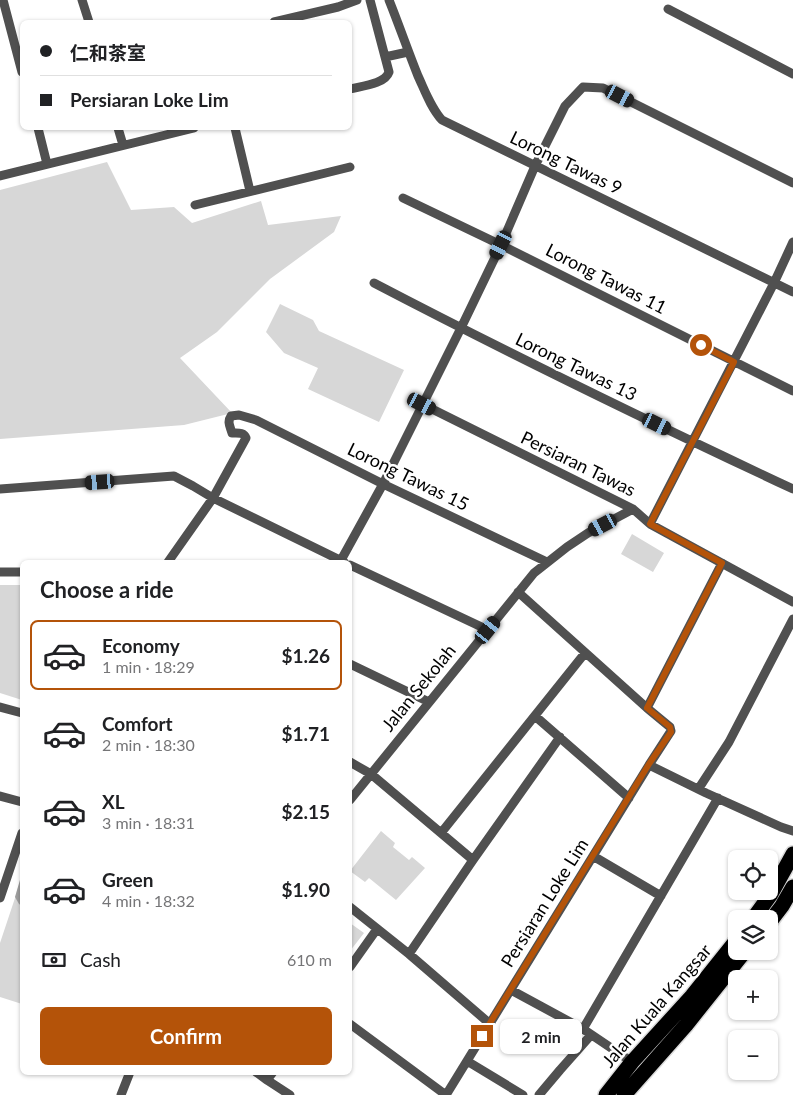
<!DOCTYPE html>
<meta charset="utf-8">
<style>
body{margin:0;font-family:Lato,"Noto Sans SC",sans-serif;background:#f6f6f6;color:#202124;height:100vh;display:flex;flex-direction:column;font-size:19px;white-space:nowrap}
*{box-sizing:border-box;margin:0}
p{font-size:16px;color:#757577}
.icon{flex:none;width:28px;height:28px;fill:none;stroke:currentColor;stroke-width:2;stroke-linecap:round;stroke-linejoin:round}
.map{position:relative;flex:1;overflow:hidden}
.side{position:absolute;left:20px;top:560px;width:332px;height:515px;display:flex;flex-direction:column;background:#fff;border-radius:8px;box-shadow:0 1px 4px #0004}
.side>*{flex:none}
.top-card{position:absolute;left:20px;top:20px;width:332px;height:110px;border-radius:8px;box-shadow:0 1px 4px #0004;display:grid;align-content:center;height:110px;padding:0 20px;background:#fff}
.tools{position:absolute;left:728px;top:850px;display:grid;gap:10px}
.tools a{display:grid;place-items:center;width:50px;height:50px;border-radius:8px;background:#fff;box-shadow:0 1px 4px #0004;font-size:25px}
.end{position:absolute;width:22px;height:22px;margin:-11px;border:6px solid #b45309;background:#fff;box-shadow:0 0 0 2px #fff}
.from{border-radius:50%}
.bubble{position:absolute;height:35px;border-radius:8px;background:#fff;box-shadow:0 1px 4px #0004;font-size:16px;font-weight:700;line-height:35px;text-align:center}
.car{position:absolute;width:15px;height:30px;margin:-15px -8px;border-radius:6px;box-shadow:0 0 4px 1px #0007;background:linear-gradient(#222 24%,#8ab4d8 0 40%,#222 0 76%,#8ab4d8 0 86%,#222 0)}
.top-card b{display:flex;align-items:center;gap:18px;height:48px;font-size:19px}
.top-card b+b{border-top:1px solid #e0e0e0}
.top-card i{width:12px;height:12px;background:#202124}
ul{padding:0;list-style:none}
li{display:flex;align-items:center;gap:15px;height:70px;margin:0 10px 8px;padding:0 10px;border:2px solid transparent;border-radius:8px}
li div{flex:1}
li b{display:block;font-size:19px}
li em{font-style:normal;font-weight:700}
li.selected{border-color:#b45309}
li>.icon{width:45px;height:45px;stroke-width:1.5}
h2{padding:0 20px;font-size:22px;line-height:60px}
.pay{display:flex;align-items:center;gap:12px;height:55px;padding:0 20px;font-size:19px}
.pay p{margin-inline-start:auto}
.primary-button{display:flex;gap:10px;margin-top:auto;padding:10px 20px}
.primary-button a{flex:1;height:58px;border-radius:8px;background:#b45309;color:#fff;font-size:20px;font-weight:700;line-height:58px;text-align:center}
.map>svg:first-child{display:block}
.green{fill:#d7d7d7}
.water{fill:#9e9e9e}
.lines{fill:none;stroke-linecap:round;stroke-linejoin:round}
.highway-casing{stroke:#dbdbdb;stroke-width:18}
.street{stroke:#505050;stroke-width:9}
.highway{stroke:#000;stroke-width:15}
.route{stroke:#b45309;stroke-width:6}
.labels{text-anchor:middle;stroke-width:5;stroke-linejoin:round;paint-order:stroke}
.street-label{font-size:18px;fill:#000;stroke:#fff}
</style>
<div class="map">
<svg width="793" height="1095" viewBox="0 0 793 1095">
<rect width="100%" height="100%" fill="#fff"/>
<path class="green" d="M 107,162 L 131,210 L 174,207 L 192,223 L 261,201 L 268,225 L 341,216 L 334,232 L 270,279 L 217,332 L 180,358 L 232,413 L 184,425 L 0,439 L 0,190 Z
M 280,304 L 313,320 L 319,331 L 404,370 L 379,422 L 308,389 L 318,368 L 284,353 L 266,332 Z
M 632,534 L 664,553 L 653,572 L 621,554 Z
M 0,585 L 22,585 L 22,700 L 0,693 Z
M 381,831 L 395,843 L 393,847 L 409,860 L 412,857 L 425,868 L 396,900 L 369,878 L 365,882 L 350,871 Z
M 22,877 L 22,1004 L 0,997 L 0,943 Z
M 350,923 L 364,933 L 350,951 Z"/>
<path class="water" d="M 22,873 L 22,906 L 19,904 L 15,897 Z"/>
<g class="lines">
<g class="highway-casing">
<path id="highway" d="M 753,919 L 771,894 L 793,854
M 769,923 L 782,906 L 793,887
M 606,1095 L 632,1062 L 692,996 L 736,941
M 624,1095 L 686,1025 L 745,951"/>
</g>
<path class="street" d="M 3,0 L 22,72
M 82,0 L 89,22
M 389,0 C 399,25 408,51 418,76 C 425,91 431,108 442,120 L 793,292
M 668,9 L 793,74
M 274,22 L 338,7 L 357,0
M 385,57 L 408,52
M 350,89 C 362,86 385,84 389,72 L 370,0
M 38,128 L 47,164
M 118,128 L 123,145
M 235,128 L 250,191
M 0,176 L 194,128
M 403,198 L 501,245 L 793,391
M 195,205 L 350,167
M 374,283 C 512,355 652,423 793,489
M 422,404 L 633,509 L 650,524 L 793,602
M 0,489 L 174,476 L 193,486 L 213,498 L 344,562
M 650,524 L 774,283 L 793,242
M 168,562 L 213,498 L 246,438 C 244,432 238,433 232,433 C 230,426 227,422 231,416 L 239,415 L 256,420 L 383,484 L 547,562
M 340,562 L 383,484 L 461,328 L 501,245 L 535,166 L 565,106 L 583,87 L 603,88 L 793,183
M 350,565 L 488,630
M 0,572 L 22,572
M 350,664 L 429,702
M 0,707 L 22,713
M 647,708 L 722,563
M 535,716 L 629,798
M 350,762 L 371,774 L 473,860
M 649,765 L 706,793 L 781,827 L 793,831
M 699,788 L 729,742 L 793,619
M 0,796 L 22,802
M 350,800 L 534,573 L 567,547 L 588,533 L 633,509
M 441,833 L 585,653
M 593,856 L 661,896
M 0,898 L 22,833
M 350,907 L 409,954 L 489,1023
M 409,954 L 473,860 L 560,737
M 350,967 L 377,929
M 511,990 L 583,1029 L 632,1062
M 350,1024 L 446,1095
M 583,1029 L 718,798
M 467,1061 L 523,1095
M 256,1072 L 267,1080
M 273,1072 L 267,1080 L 290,1095
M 121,1095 L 130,1072
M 446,1095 L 649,765 L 671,731 L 670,727 L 647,708 L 518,592
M 539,1095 L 560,1070 L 591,1035"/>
<use href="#highway" class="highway"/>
</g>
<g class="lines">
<path class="route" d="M 482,1036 L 649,764 L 671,732 L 670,727 L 647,708 L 722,563 L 650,524 L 734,362 L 701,345"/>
</g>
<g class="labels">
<g class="street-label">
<text transform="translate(566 163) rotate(26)" y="6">Lorong Tawas 9</text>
<text transform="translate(606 279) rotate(27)" y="6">Lorong Tawas 11</text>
<text transform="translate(576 367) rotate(26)" y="6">Lorong Tawas 13</text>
<text transform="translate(578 464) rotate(26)" y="6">Persiaran Tawas</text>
<text transform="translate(408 477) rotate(26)" y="6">Lorong Tawas 15</text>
<text transform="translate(419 688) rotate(-51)" y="6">Jalan Sekolah</text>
<text transform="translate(545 903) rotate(-58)" y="6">Persiaran Loke Lim</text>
<text transform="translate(657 1006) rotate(-49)" y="6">Jalan Kuala Kangsar</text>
</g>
</g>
</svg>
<div class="tools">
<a><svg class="icon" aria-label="locate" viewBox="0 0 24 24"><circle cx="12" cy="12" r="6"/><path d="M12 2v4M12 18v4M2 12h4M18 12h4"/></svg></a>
<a><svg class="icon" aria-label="layers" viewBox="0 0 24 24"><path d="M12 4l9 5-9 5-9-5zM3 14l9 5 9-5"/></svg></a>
<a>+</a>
<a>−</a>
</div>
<i class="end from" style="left:701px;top:345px"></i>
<i class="end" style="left:482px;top:1036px"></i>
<div class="bubble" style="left:500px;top:1019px;width:82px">2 min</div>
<i class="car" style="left:620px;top:96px;rotate:117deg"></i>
<i class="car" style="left:501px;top:245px;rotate:206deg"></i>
<i class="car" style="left:422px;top:404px;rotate:117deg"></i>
<i class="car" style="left:657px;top:424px;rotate:116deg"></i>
<i class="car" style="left:100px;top:482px;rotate:266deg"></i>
<i class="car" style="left:603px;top:525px;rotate:242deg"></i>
<i class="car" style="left:488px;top:630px;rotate:39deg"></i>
<div class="top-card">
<b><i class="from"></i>仁和茶室</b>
<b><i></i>Persiaran Loke Lim</b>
</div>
<section class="side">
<h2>Choose a ride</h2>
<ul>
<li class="selected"><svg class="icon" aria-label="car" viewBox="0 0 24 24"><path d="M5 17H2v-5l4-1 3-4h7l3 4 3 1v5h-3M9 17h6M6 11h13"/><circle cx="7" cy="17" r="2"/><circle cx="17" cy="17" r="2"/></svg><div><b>Economy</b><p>1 min · 18:29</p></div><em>$1.26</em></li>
<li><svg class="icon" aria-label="car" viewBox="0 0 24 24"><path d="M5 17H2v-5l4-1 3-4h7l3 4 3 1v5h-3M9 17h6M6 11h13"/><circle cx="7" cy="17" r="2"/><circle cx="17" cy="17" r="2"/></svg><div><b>Comfort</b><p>2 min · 18:30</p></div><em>$1.71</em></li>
<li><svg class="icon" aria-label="car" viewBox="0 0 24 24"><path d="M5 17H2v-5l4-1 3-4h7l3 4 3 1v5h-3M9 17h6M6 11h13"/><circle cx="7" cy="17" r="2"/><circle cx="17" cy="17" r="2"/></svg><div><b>XL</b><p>3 min · 18:31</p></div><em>$2.15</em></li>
<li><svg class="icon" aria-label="car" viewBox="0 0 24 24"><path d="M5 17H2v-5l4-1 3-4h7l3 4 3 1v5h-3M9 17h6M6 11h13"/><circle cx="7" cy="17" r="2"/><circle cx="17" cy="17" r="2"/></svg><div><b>Green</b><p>4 min · 18:32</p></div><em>$1.90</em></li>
</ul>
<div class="pay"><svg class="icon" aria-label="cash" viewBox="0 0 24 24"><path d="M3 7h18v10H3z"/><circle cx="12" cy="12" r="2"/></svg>Cash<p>610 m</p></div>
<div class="primary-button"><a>Confirm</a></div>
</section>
</div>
